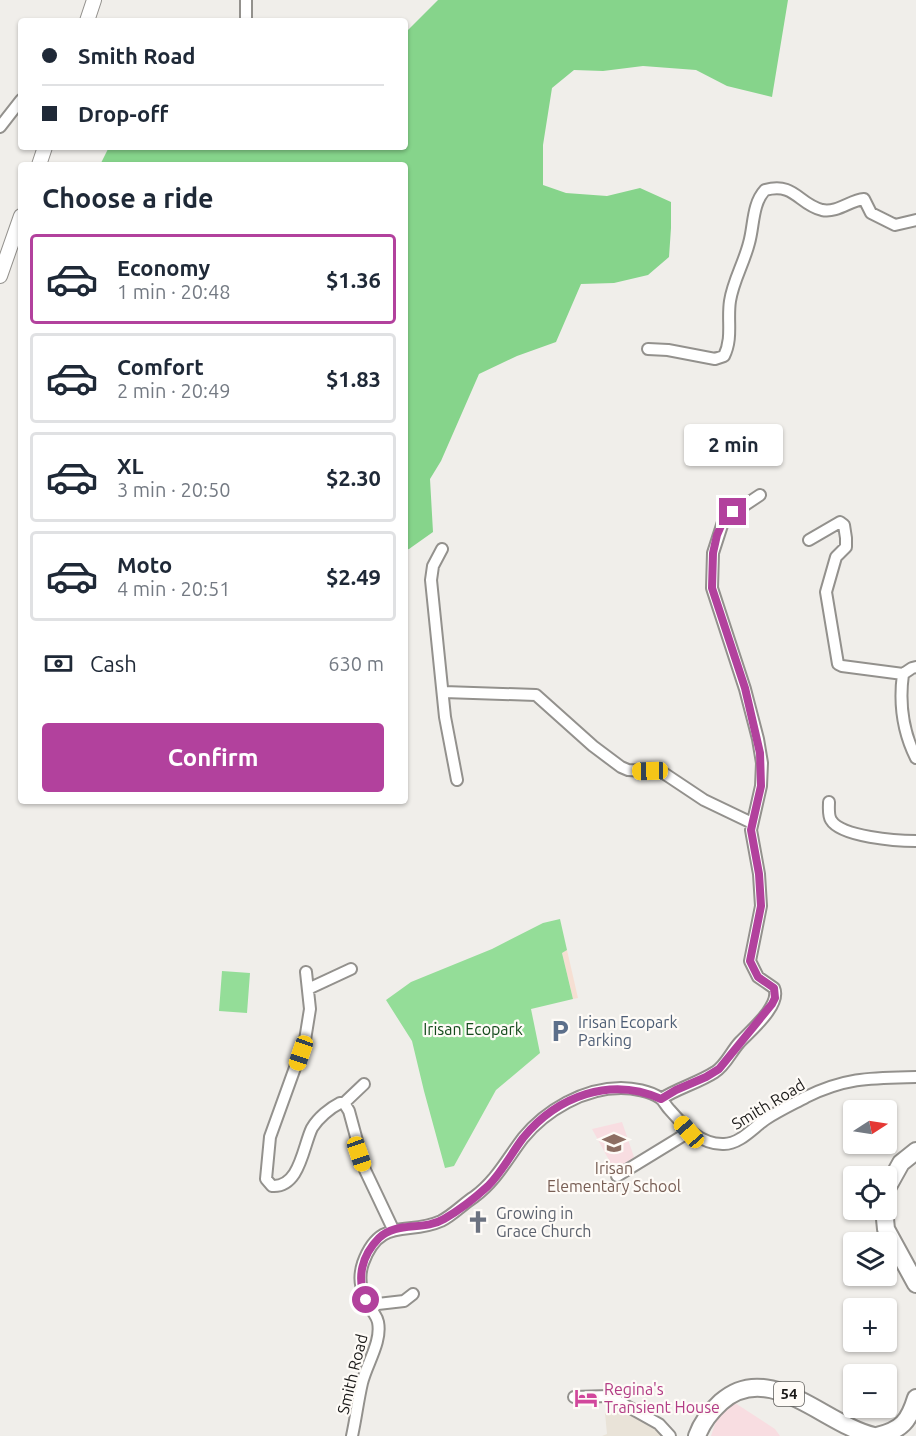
<!DOCTYPE html>
<meta charset="utf-8">
<style>
body{margin:0;font-family:Ubuntu,sans-serif;background:#f6f6f7;color:#1f2937;height:100vh;display:flex;flex-direction:column;font-size:22px;white-space:nowrap}
*{box-sizing:border-box;margin:0}
p{font-size:20px;color:#747a83}
.icon{flex:none;width:33px;height:33px;fill:none;stroke:currentColor;stroke-width:2;stroke-linecap:round;stroke-linejoin:round}
.map{position:relative;flex:1;overflow:hidden}
.side{position:absolute;left:18px;top:162px;width:390px;height:642px;display:flex;flex-direction:column;background:#fff;border-radius:6px;box-shadow:0 2px 4px #0004}
.side>*{flex:none}
.guide{position:absolute;left:18px;top:18px;width:390px;height:132px;border-radius:6px;box-shadow:0 2px 4px #0004;display:grid;align-content:center;height:132px;padding:0 24px;background:#fff}
.needle{width:39px;rotate:78deg}
.tools{position:absolute;left:843px;top:1100px;display:grid;gap:12px}
.tools a{display:grid;place-items:center;width:54px;height:54px;border-radius:6px;background:#fff;box-shadow:0 2px 4px #0004;font-size:30px}
.end{position:absolute;width:27px;height:27px;margin:-14px;border:8px solid #b2419d;background:#fff;box-shadow:0 0 0 3px #fff}
.from{border-radius:50%}
.bubble{position:absolute;height:42px;border-radius:6px;background:#fff;box-shadow:0 2px 4px #0004;font-size:20px;font-weight:600;line-height:42px;text-align:center}
.car{position:absolute;width:18px;height:36px;margin:-18px -9px;border-radius:8px;box-shadow:0 0 4px 2px #0007;background:linear-gradient(#f5c518 24%,#345 0 40%,#f5c518 0 76%,#345 0 86%,#f5c518 0)}
.guide b{display:flex;align-items:center;gap:21px;height:57px;font-size:22px}
.guide b+b{border-top:2px solid #e0e1e3}
.guide i{width:15px;height:15px;background:#1f2937}
ul{padding:0;list-style:none}
li{display:flex;align-items:center;gap:18px;height:90px;margin:0 12px 9px;padding:0 12px;border:3px solid #e0e1e3;border-radius:6px}
li div{flex:1}
li b{display:block;font-size:22px}
li em{font-style:normal;font-weight:600}
li.current{border-color:#b2419d}
li>.icon{width:54px;height:54px;stroke-width:1.5}
h2{padding:0 24px;font-size:27px;line-height:72px}
.pay{display:flex;align-items:center;gap:15px;height:66px;padding:0 24px;font-size:22px}
.pay p{margin-inline-start:auto}
.primary-button{display:flex;gap:12px;margin-top:auto;padding:12px 24px}
.primary-button a{flex:1;height:69px;border-radius:6px;background:#b2419d;color:#fff;font-size:24px;font-weight:600;line-height:69px;text-align:center}
.map>svg:first-child{display:block}
.built{fill:#e9e3d8}
.industrial{fill:#f6dfd3}
.education{fill:#f8dde1}
.green{fill:#94dd98}
.forest{fill:#86d48b}
.lines{fill:none;stroke-linecap:round;stroke-linejoin:round}
.minor-casing{stroke:#93918d;stroke-width:14}
.secondary-casing{stroke:#93918d;stroke-width:16}
.trunk-casing{stroke:#93918d;stroke-width:20}
.minor{stroke:#fff;stroke-width:10}
.secondary{stroke:#fff;stroke-width:14}
.trunk{stroke:#fff;stroke-width:16}
.route{stroke:#b2419d;stroke-width:8}
.labels{text-anchor:middle;stroke-width:4.5;stroke-linejoin:round;paint-order:stroke}
.shield{fill:#fefbf7;stroke:#5e5d5b;stroke-width:1.5}
.shield-label{font-size:15px;font-weight:bold;fill:#1a1918}
.service-label{font-size:16px;fill:#4e5e75;stroke:#fefbf7;text-anchor:start}
.park-label{font-size:16px;fill:#144b1c;stroke:#fefbf7}
.street-label{font-size:16px;fill:#1a1918;stroke:#fefbf7}
.education-label{font-size:16px;fill:#785e54;stroke:#fefbf7}
.worship-label{font-size:16px;fill:#5b616d;stroke:#fefbf7;text-anchor:start}
.hotel-label{font-size:16px;fill:#b23c85;stroke:#fefbf7;text-anchor:start}
</style>
<div class="map">
<svg width="916" height="1436" viewBox="0 0 916 1436">
<rect width="100%" height="100%" fill="#f0eeea"/>
<path class="built" d="M 615,1406 L 658,1427 L 666,1436 L 602,1436 L 607,1434 L 605,1413 Z"/>
<path class="industrial" d="M 567,950 L 578,998 L 573,999 L 562,953 Z"/>
<path class="education" d="M 622,1122 L 634,1157 L 615,1171 L 592,1129 Z
M 732,1401 L 775,1429 L 780,1436 L 711,1436 L 717,1418 Z"/>
<path class="green" d="M 560,919 L 567,950 L 562,953 L 573,999 L 531,1009 L 540,1053 L 496,1090 L 454,1166 L 445,1168 L 424,1091 L 412,1041 L 386,1000 L 411,982 L 492,949 L 543,923 Z
M 222,971 L 250,973 L 247,1013 L 219,1011 Z"/>
<path class="forest" d="M 438,0 L 788,0 L 772,97 L 727,86 L 696,70 L 643,66 L 603,71 L 574,70 L 552,88 L 543,145 L 543,185 L 566,193 L 607,196 L 640,188 L 671,202 L 671,228 L 669,257 L 648,275 L 614,283 L 581,284 L 556,342 L 517,356 L 479,374 L 441,461 L 430,479 L 433,532 L 409,549 L 405,550 L 405,165 L 100,165 L 109,147 L 405,147 L 405,33 Z"/>
<g class="lines">
<g class="minor-casing">
<path id="minor" d="M 246,0 L 246,21
M 0,127 L 21,100
M 648,349 L 668,350 L 715,359 L 724,356 C 733,338 727,320 730,301 C 733,281 744,263 749,243 C 754,226 752,204 765,190 C 795,182 798,204 822,210 C 838,213 850,200 864,199 L 871,213 L 895,225 L 916,220
M 809,540 L 840,522 L 844,525 L 846,538 L 846,547 L 836,557 L 826,592 L 838,664 L 842,666 L 903,674 L 912,668 L 916,667
M 442,549 L 433,566 L 431,580 L 445,717 L 457,780
M 903,674 C 899,703 903,732 916,758
M 444,692 L 536,695 L 593,746 L 621,767 L 628,770 L 662,772 L 704,800 L 752,823
M 829,802 C 829,808 828,815 831,820 C 841,837 897,841 916,841
M 306,972 L 310,1009 L 305,1040 L 270,1137 L 266,1179 L 272,1186 C 300,1188 303,1146 312,1128 C 318,1118 330,1108 340,1103 L 344,1103 L 349,1111 L 365,1170 L 393,1229
M 308,989 L 351,969
M 661,1099 C 678,1088 698,1083 715,1072 C 725,1066 731,1052 739,1043 C 749,1032 782,1005 774,988 L 758,977 L 750,961 L 761,906 L 759,874 L 751,830 L 761,786 L 762,763 L 758,739 L 745,689 L 712,588 L 713,553 L 724,519 L 760,495
M 344,1103 L 364,1084
M 617,1176 L 689,1132
M 369,1305 L 404,1301 L 413,1294
M 574,1397 L 609,1396 L 659,1424 L 670,1436
M 352,1436 C 356,1418 358,1400 362,1383 C 367,1363 382,1342 378,1322 C 377,1317 374,1314 372,1310 C 362,1294 357,1281 363,1263 C 380,1216 408,1236 441,1221 C 453,1215 463,1204 474,1197 C 496,1181 507,1159 523,1138 C 546,1110 584,1088 621,1088 C 633,1088 650,1091 660,1098 C 664,1101 666,1106 669,1109 C 683,1125 700,1145 724,1144 C 740,1144 754,1127 766,1119 C 778,1111 793,1104 806,1097 C 847,1077 872,1078 916,1077"/>
</g>
<g class="secondary-casing">
<path id="secondary" d="M 87,21 L 94,0
M 39,165 L 45,147
M 0,276 L 21,216"/>
</g>
<g class="trunk-casing">
<path id="trunk" d="M 886,1190 L 901,1163 L 916,1151
M 884,1209 L 886,1229 L 916,1284
M 697,1436 C 702,1422 710,1412 721,1402 C 769,1359 825,1425 874,1436
M 877,1436 C 902,1430 909,1421 916,1398"/>
</g>
<use href="#minor" class="minor"/>
<use href="#secondary" class="secondary"/>
<use href="#trunk" class="trunk"/>
</g>
<g class="lines">
<path class="route" d="M 366,1300 C 356,1278 362,1255 379,1238 C 396,1221 424,1231 444,1219 C 458,1211 476,1197 488,1186 C 502,1172 511,1154 523,1138 C 557,1096 611,1076 661,1099 L 676,1090 L 706,1077 L 719,1069 L 772,1004 L 775,998 L 774,988 L 758,977 L 750,961 L 761,906 L 759,874 L 751,830 L 761,786 L 760,753 L 745,688 L 712,588 L 713,553 L 717,535 L 724,519 L 733,512"/>
</g>
<defs>
<g id="parking-bare" transform="scale(1.8)"><path d="M-3.5-5.5H1a3.5 3.5 0 0 1 0 7H-1V5.5H-3.5ZM-1-3.4V-.6H.8a1.4 1.4 0 0 0 0-2.8Z" fill="#5c6f8a" stroke="#fefbf7" stroke-width="2.5" paint-order="stroke"/></g>
<g id="school-bare" transform="scale(1.8)"><path d="M0-5L7-2L0 1L-7-2ZM-4 1L0 2.5L4 1V4Q0 6-4 4Z" fill="#8d6e63" stroke="#fefbf7" stroke-width="2.5" paint-order="stroke"/></g>
<g id="church-bare" transform="scale(1.8)"><path d="M-1.2-6h2.4v3.5h3.3v2.4h-3.3V6h-2.4V-.1h-3.3v-2.4h3.3Z" fill="#6b7280" stroke="#fefbf7" stroke-width="2.5" paint-order="stroke"/></g>
<g id="hotel-bare" transform="scale(1.8)"><path d="M-6-4.5h1.5V1H6V5H4.5V3h-9V5H-6ZM-4 0a1.8 1.8 0 1 1 3.6 0ZM.5 0V-2.5h3Q6-2.5 6 0Z" fill="#d1479c" stroke="#fefbf7" stroke-width="2.5" paint-order="stroke"/></g>
</defs>
<g fill-rule="evenodd">
<use href="#parking-bare" x="560" y="1031"/>
<use href="#school-bare" x="614" y="1143"/>
<use href="#church-bare" x="478" y="1222"/>
<use href="#hotel-bare" x="586" y="1398"/>
</g>
<g class="labels">
<rect class="shield" x="774" y="1382" width="30" height="24" rx="4.5"/>
<g class="shield-label">
<text x="789" y="1399">54</text>
</g>
<g class="service-label">
<text x="578" y="1028">Irisan Ecopark<tspan x="578" dy="18">Parking</tspan></text>
</g>
<g class="park-label">
<text x="473" y="1035">Irisan Ecopark</text>
</g>
<g class="street-label">
<text transform="translate(768 1104) rotate(-31)" y="6">Smith Road</text>
<text transform="translate(352 1374) rotate(-76)" y="6">Smith Road</text>
</g>
<g class="education-label">
<text x="614" y="1174">Irisan<tspan x="614" dy="18">Elementary School</tspan></text>
</g>
<g class="worship-label">
<text x="496" y="1219">Growing in<tspan x="496" dy="18">Grace Church</tspan></text>
</g>
<g class="hotel-label">
<text x="604" y="1395">Regina's<tspan x="604" dy="18">Transient House</tspan></text>
</g>
</g>
</svg>
<div class="tools">
<a><svg class="needle" viewBox="-14 -14 28 28"><path d="M0-13l5 13h-10z" fill="#e53935"/><path d="M0 13l5-13h-10z" fill="#747a83"/></svg></a>
<a><svg class="icon" aria-label="locate" viewBox="0 0 24 24"><circle cx="12" cy="12" r="6"/><path d="M12 2v4M12 18v4M2 12h4M18 12h4"/></svg></a>
<a><svg class="icon" aria-label="layers" viewBox="0 0 24 24"><path d="M12 4l9 5-9 5-9-5zM3 14l9 5 9-5"/></svg></a>
<a>+</a>
<a>−</a>
</div>
<i class="end from" style="left:366px;top:1300px"></i>
<i class="end" style="left:733px;top:512px"></i>
<div class="bubble" style="left:684px;top:424px;width:99px">2 min</div>
<i class="car" style="left:650px;top:771px;rotate:269deg"></i>
<i class="car" style="left:301px;top:1053px;rotate:199deg"></i>
<i class="car" style="left:689px;top:1132px;rotate:319deg"></i>
<i class="car" style="left:359px;top:1154px;rotate:161deg"></i>
<div class="guide">
<b><i class="from"></i>Smith Road</b>
<b><i></i>Drop-off</b>
</div>
<section class="side">
<h2>Choose a ride</h2>
<ul>
<li class="current"><svg class="icon" aria-label="car" viewBox="0 0 24 24"><path d="M5 17H2v-5l4-1 3-4h7l3 4 3 1v5h-3M9 17h6M6 11h13"/><circle cx="7" cy="17" r="2"/><circle cx="17" cy="17" r="2"/></svg><div><b>Economy</b><p>1 min · 20:48</p></div><em>$1.36</em></li>
<li><svg class="icon" aria-label="car" viewBox="0 0 24 24"><path d="M5 17H2v-5l4-1 3-4h7l3 4 3 1v5h-3M9 17h6M6 11h13"/><circle cx="7" cy="17" r="2"/><circle cx="17" cy="17" r="2"/></svg><div><b>Comfort</b><p>2 min · 20:49</p></div><em>$1.83</em></li>
<li><svg class="icon" aria-label="car" viewBox="0 0 24 24"><path d="M5 17H2v-5l4-1 3-4h7l3 4 3 1v5h-3M9 17h6M6 11h13"/><circle cx="7" cy="17" r="2"/><circle cx="17" cy="17" r="2"/></svg><div><b>XL</b><p>3 min · 20:50</p></div><em>$2.30</em></li>
<li><svg class="icon" aria-label="car" viewBox="0 0 24 24"><path d="M5 17H2v-5l4-1 3-4h7l3 4 3 1v5h-3M9 17h6M6 11h13"/><circle cx="7" cy="17" r="2"/><circle cx="17" cy="17" r="2"/></svg><div><b>Moto</b><p>4 min · 20:51</p></div><em>$2.49</em></li>
</ul>
<div class="pay"><svg class="icon" aria-label="cash" viewBox="0 0 24 24"><path d="M3 7h18v10H3z"/><circle cx="12" cy="12" r="2"/></svg>Cash<p>630 m</p></div>
<div class="primary-button"><a>Confirm</a></div>
</section>
</div>
